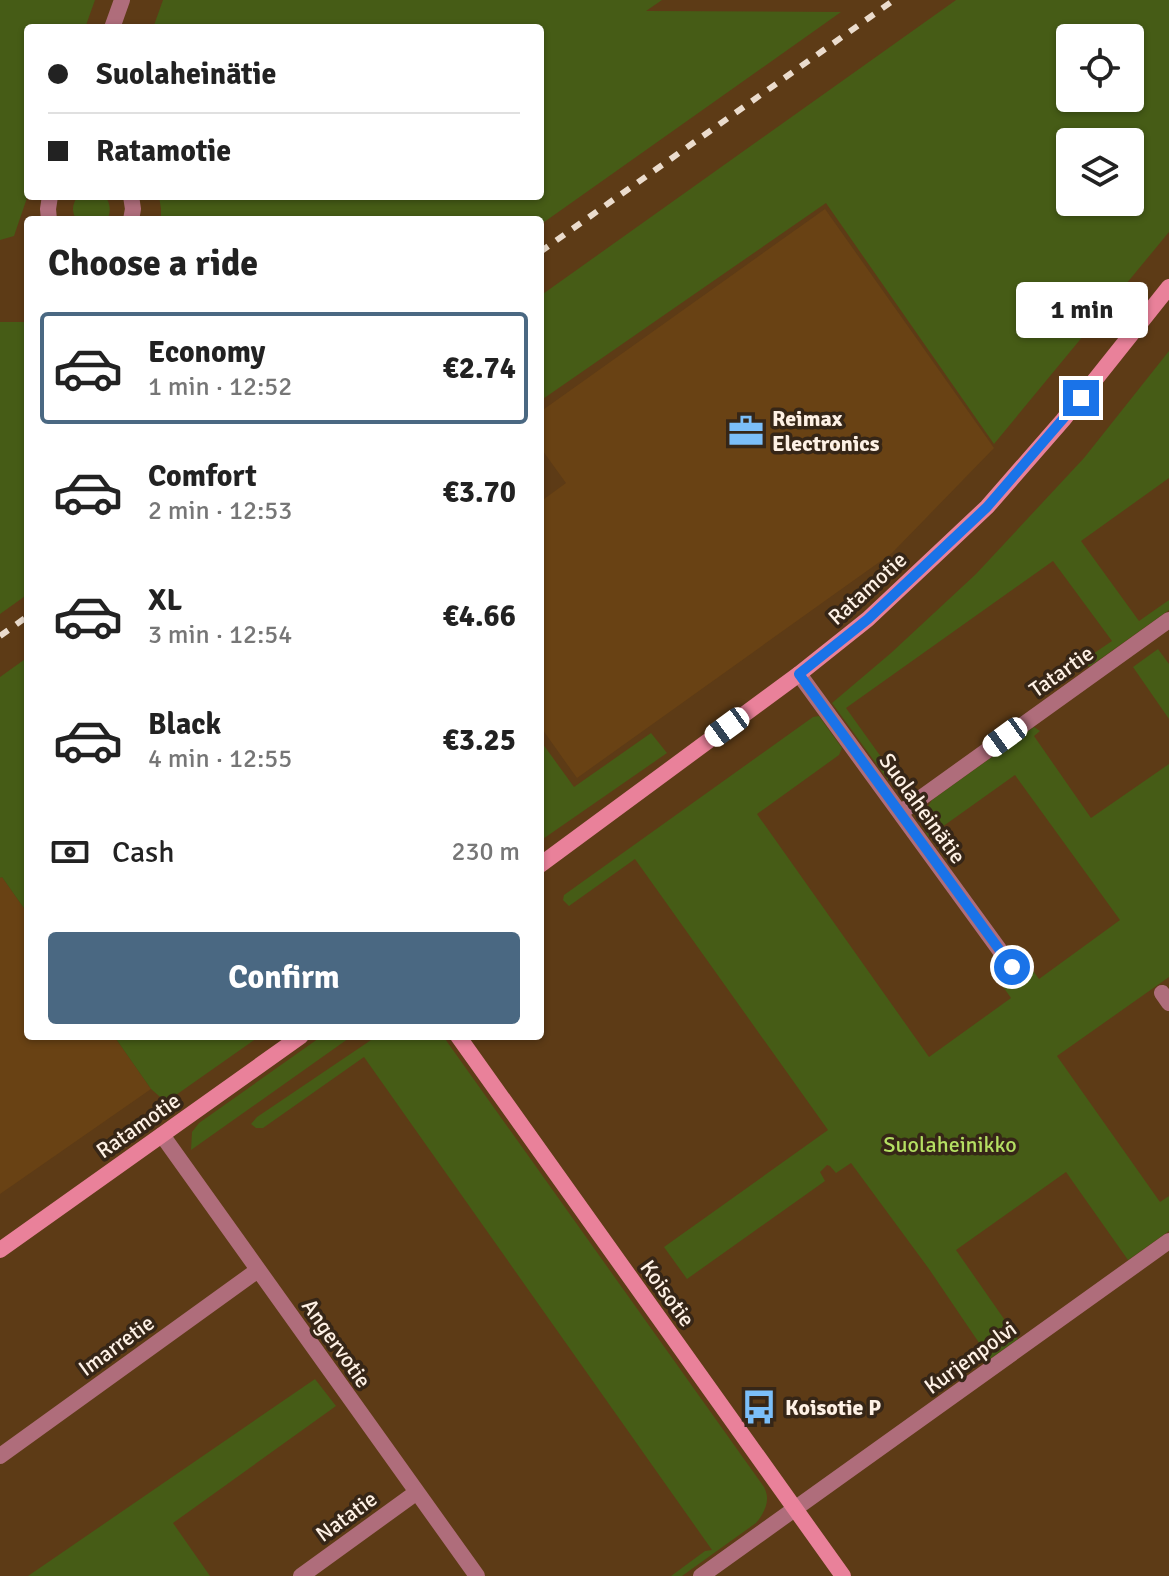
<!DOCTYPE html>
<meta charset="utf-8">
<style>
body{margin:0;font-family:Signika,sans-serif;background:#f6f6f6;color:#222;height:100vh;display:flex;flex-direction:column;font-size:30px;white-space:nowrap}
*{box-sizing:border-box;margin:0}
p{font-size:26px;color:#767676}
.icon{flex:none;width:44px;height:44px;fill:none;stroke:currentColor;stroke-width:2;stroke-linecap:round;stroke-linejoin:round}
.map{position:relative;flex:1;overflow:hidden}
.sheet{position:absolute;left:24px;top:216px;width:520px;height:824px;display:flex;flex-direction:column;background:#fff;border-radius:8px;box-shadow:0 2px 6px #0004}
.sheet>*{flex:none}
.top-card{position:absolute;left:24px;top:24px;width:520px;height:176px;border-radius:8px;box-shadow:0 2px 6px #0004;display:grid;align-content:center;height:176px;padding:0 24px;background:#fff}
.tools{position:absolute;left:1056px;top:24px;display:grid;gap:16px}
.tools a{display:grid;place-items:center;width:88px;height:88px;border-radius:8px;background:#fff;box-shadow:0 2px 6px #0004;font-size:40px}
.end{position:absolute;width:36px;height:36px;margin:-18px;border:10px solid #1a73e8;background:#fff;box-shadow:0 0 0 4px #fff}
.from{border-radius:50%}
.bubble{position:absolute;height:56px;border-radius:8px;background:#fff;box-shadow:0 2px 6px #0004;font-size:26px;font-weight:700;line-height:56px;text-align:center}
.car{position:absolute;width:24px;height:48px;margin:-24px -12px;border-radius:10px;box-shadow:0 0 6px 2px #0007;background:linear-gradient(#fff 24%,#345 0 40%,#fff 0 76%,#345 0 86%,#fff 0)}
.top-card b{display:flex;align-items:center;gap:28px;height:76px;font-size:30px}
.top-card b+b{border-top:2px solid #e0e0e0}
.top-card i{width:20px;height:20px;background:#222}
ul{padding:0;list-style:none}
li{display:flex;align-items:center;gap:24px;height:112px;margin:0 16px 12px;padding:0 8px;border:4px solid transparent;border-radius:8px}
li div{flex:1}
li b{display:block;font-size:30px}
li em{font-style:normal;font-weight:700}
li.selected{border-color:#4a6882}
li>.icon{width:72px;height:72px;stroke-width:1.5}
h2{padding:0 24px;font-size:36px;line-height:96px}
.pay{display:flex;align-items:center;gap:20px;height:88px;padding:0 24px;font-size:30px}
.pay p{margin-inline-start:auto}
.primary-button{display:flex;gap:16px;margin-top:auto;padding:16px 24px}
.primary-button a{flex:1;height:92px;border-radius:8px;background:#4a6882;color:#fff;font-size:32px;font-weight:700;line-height:92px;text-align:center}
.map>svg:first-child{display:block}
.built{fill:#694214}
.green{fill:#465c16;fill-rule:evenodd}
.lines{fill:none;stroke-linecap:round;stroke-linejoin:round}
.street{stroke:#af6d7b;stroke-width:16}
.secondary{stroke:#e9819a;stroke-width:16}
.rail{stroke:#ebdccd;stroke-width:6;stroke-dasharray:10 10;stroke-linecap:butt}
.route{stroke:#1a73e8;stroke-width:10}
.labels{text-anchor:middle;stroke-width:7;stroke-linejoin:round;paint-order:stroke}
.poi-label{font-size:22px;font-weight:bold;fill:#fef1e5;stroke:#362617;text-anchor:start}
.street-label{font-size:22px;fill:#fef1e5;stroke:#362617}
.park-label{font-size:22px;fill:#b4df62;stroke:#362617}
</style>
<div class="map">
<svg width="1169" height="1576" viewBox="0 0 1169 1576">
<rect width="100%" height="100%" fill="#5d3b16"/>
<path class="built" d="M 825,209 L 994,448 L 892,553 L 577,778 L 540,726 L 540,502 L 566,483 L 540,447 L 540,412 Z
M 2,877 L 28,914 L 28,1036 L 114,1036 L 151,1089 L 0,1194 L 0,878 Z"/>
<path class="green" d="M 0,0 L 95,0 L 85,28 L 28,28 L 28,195 L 14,236 L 0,240 Z
M 163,0 L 662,0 L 646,11 L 841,12 L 540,225 L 540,220 L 161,220 L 161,209 L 159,196 L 540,196 L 540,28 L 153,28 Z
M 956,0 L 1169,0 L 1169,232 L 994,444 L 826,203 L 540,401 L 540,296 ZM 1070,38 L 1130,38 L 1130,98 L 1070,98 ZM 1070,142 L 1130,142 L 1130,202 L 1070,202 Z
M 78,196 L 105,196 C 111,204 111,212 107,220 L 77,220 C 71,212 72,204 78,196 Z
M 0,322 L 28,322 L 28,594 L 0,614 Z
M 1169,351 L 1169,478 L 1081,541 L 1139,621 L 1169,600 L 1169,610 L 1089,667 L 1084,660 L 1112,641 L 1053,561 L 846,708 L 894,775 L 888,780 L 832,703 L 891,653 L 976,574 L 1084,458 Z
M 1158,649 L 1169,664 L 1169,719 L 1133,667 Z
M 28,657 L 28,914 L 2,877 L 0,878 L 0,677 Z
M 819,716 L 842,748 L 839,755 L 757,814 L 929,1057 L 1011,998 L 992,971 L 1012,957 L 1009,950 L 1014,945 L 1039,979 L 1120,920 L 1015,775 L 928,837 C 920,820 922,815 932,800 L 1034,727 L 1040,731 L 1034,736 L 1091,818 L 1169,764 L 1169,977 L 1057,1056 L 1160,1202 L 1169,1196 L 1169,1231 L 1128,1260 L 1066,1172 L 956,1250 L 1018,1339 L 990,1359 L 929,1269 L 851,1163 L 836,1173 L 830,1166 L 827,1165 L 820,1172 L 825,1181 L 687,1279 L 664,1247 L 828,1130 L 635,859 L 569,906 L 563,900 L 564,895 L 813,717 Z
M 651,733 L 667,753 L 540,841 L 540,740 L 574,787 Z
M 114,1036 L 260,1036 L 166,1102 L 151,1089 Z
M 322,1036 L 352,1036 L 191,1150 L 192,1132 L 199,1123 Z
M 377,1036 L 443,1036 L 764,1487 C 771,1500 765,1512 756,1523 L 682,1576 L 671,1576 L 705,1551 L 712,1550 L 364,1057 L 263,1128 L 256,1128 L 251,1124 L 257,1117 Z
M 315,1379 L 336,1406 L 173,1523 L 210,1576 L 28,1576 Z"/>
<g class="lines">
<path class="street" d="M 112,28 L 122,0
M 131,196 L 133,209 L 131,220
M 49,220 L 48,209 L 50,196
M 799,674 L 1012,967
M 900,813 L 1169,620
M 1162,993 L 1169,1003
M 162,1135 L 477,1576
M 0,1456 L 258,1270
M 301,1576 L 417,1492
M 701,1576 L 1169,1241"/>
<path class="secondary" d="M 540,865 L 799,674 L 868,619 L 987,507 L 1063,420 L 1169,287
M 458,1036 L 843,1576
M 0,1250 L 301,1036"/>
<path class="rail" d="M 540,252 L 894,0
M 0,636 L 28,616"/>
</g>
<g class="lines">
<path class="route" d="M 1012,967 L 799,674 L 868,619 L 987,507 L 1081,398"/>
</g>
<defs>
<g id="office-bare" transform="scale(2.76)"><path d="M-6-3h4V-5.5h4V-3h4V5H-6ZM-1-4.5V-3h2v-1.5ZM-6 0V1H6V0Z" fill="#7bbef8" stroke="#362617" stroke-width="2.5" paint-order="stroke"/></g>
<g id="bus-bare" transform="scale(2.76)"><path d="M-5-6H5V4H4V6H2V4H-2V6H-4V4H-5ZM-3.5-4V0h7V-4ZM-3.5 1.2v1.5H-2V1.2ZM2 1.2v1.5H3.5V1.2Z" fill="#7bbef8" stroke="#362617" stroke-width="2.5" paint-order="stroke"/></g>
</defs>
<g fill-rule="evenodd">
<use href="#office-bare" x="746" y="431"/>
<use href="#bus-bare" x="759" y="1407"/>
</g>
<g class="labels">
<g class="poi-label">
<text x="772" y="426">Reimax<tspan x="772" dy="25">Electronics</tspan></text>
<text x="785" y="1415">Koisotie P</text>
</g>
<g class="street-label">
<text transform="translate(867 588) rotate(-42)" y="8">Ratamotie</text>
<text transform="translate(1061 671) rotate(-35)" y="8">Tatartie</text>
<text transform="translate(923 808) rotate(54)" y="8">Suolaheinätie</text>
<text transform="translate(138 1125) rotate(-35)" y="8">Ratamotie</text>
<text transform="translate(668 1293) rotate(54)" y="8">Koisotie</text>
<text transform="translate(337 1343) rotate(55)" y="8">Angervotie</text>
<text transform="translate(116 1345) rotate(-36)" y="8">Imarretie</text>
<text transform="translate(970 1357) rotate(-36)" y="8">Kurjenpolvi</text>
<text transform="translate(346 1516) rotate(-36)" y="8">Natatie</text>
</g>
<g class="park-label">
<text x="950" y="1152">Suolaheinikko</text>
</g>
</g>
</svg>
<div class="tools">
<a><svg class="icon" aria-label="locate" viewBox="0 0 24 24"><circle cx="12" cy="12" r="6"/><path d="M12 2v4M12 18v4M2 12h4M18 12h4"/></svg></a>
<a><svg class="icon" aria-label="layers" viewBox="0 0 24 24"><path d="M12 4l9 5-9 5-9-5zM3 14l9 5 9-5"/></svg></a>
</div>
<i class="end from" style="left:1012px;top:967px"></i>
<i class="end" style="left:1081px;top:398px"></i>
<div class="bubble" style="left:1016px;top:282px;width:132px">1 min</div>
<i class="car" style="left:727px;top:727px;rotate:234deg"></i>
<i class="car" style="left:1005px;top:737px;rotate:234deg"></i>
<div class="top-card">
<b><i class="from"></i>Suolaheinätie</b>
<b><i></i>Ratamotie</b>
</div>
<section class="sheet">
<h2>Choose a ride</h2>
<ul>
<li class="selected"><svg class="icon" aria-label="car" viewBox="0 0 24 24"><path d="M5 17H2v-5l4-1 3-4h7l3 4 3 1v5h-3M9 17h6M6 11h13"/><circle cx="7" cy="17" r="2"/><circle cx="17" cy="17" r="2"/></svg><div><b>Economy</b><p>1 min · 12:52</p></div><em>€2.74</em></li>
<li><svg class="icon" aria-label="car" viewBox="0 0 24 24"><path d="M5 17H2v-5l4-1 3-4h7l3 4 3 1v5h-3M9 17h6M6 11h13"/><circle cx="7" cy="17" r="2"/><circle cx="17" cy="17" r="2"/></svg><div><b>Comfort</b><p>2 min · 12:53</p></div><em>€3.70</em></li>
<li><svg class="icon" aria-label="car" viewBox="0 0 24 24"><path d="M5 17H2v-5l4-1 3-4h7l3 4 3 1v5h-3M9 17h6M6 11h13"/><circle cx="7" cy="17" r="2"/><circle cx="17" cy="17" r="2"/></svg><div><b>XL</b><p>3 min · 12:54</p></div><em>€4.66</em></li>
<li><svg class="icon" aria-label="car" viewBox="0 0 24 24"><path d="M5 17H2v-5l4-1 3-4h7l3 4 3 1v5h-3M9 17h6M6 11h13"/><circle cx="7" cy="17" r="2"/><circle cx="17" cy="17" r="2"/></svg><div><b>Black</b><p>4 min · 12:55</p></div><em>€3.25</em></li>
</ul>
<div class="pay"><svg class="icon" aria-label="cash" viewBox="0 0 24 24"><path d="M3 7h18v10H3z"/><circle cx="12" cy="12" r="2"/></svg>Cash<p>230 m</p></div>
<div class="primary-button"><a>Confirm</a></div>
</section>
</div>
